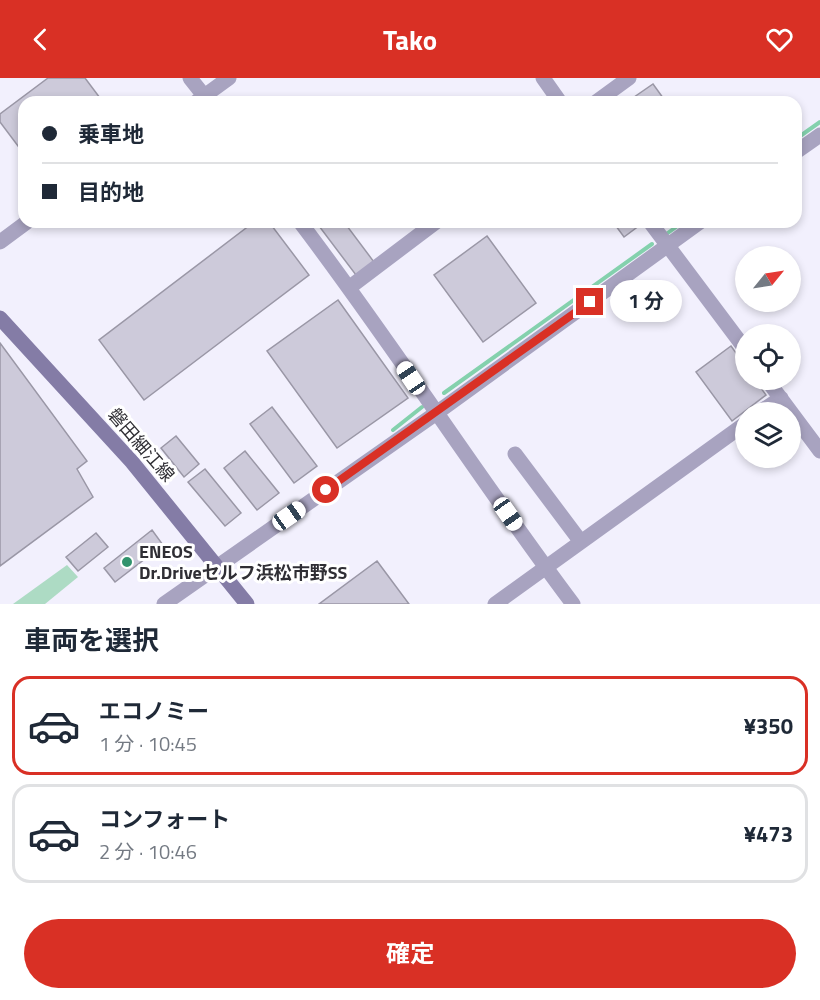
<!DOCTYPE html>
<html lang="ja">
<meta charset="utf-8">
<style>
body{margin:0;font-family:"Titillium Web","Noto Sans JP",sans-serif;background:#f6f6f7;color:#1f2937;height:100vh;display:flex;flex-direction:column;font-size:22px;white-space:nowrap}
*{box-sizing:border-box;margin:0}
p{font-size:20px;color:#747a83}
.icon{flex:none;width:33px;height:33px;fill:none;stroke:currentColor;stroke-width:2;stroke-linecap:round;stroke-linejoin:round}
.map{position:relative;height:526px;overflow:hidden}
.drawer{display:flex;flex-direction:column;background:#fff;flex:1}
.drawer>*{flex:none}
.guide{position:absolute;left:18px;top:18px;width:784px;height:132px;border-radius:18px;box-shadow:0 3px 9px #0003;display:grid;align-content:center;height:132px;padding:0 24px;background:#fff}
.needle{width:39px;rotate:60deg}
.buttons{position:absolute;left:735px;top:168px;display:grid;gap:12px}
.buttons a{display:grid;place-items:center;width:66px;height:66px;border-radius:50%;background:#fff;box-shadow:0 3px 9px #0003;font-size:30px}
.end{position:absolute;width:27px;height:27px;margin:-14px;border:8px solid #d93025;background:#fff;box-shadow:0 0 0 3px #fff}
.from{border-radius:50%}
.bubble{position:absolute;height:42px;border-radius:21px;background:#fff;box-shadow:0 3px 9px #0003;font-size:20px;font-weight:700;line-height:42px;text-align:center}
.car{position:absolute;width:18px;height:36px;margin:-18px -9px;border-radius:8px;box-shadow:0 0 4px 2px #0007;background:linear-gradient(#fff 24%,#345 0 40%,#fff 0 76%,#345 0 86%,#fff 0)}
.guide b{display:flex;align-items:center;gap:21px;height:57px;font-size:22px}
.guide b+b{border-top:2px solid #e0e1e3}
.guide i{width:15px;height:15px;background:#1f2937}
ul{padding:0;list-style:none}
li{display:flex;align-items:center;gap:18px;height:99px;margin:0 12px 9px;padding:0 12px;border:3px solid #e0e1e3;border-radius:18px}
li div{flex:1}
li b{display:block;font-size:22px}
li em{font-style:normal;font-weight:700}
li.on{border-color:#d93025}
li>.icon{width:54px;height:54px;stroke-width:1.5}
h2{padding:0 24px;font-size:27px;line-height:72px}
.action{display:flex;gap:12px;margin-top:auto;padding:12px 24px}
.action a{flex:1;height:69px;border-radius:36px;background:#d93025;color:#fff;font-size:24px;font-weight:700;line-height:69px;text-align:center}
header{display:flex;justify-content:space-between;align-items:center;height:78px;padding:0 24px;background:#d93025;color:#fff;font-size:27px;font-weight:700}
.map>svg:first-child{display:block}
.green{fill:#addbc4}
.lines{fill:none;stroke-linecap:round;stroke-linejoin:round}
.stream{stroke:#84d1ad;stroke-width:4}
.building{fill:#cdcada;stroke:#9a97a6;stroke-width:1.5}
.minor{stroke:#a8a3c0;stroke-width:15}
.tertiary{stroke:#a8a3c0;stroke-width:15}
.secondary{stroke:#847ca6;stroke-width:15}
.route{stroke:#d93025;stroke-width:8}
.poi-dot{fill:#32936d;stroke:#fff;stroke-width:2}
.labels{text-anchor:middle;stroke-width:6;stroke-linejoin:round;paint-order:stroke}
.street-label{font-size:18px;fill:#2f2e34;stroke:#fff}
.poi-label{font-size:18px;font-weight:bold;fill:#2f2e34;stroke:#fff;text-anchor:start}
</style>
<header><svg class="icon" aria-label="back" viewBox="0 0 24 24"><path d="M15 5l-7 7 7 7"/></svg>Tako<svg class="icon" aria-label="heart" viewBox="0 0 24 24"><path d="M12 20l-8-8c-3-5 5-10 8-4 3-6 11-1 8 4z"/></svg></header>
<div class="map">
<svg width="820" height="526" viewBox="0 0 820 526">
<rect width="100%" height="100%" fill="#f2f0fd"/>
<path class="green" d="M 67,487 L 78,499 L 45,526 L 13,526 Z"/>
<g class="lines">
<path class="stream" d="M 796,61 L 820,44
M 665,157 L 683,144
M 444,315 L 652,166
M 393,352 L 422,329"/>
</g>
<path class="building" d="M 48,0 L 85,0 L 103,24 L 24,24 L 24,76 L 0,44 L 0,36 Z
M 653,6 L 666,24 L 627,24 Z
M 254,144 L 269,144 L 309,197 L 144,322 L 99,262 Z
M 316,144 L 344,144 L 374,184 L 356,197 Z
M 613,144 L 638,144 L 640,147 L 624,159 Z
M 487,158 L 536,225 L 483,264 L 434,197 Z
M 338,222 L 408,320 L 337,370 L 267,273 Z
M 0,265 L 87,383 L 77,391 L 93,419 L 0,488 Z
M 731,268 L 746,289 L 746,302 L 755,302 L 766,317 L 732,343 L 696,294 Z
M 272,329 L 317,388 L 294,405 L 250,346 Z
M 176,358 L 199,386 L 184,399 L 161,370 Z
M 245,373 L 279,415 L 257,432 L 224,390 Z
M 205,391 L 241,435 L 225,448 L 188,404 Z
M 152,452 L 163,467 L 115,504 L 104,490 Z
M 96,455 L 108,469 L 78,493 L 66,479 Z
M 377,483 L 409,526 L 319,526 Z"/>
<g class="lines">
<path class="minor" d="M 190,0 L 209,24
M 543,0 L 560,24
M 196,24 L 229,0
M 596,24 L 629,0
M 300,144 C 395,269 479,401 573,526
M 650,144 L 746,272
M 0,164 L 27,144
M 350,209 L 436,144
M 767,302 L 820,373
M 760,334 L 781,320
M 515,376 L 581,464
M 495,526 L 746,345"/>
<path class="tertiary" d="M 796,74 L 820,57
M 164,526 L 435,336 L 700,144"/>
<path class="secondary" d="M 0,240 L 132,384 L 247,526"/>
</g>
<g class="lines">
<path class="route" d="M 326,412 L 590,224"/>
</g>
<circle class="poi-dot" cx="127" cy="484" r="6"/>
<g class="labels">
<g class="street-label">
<text transform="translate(141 367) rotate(49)" y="6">磐田細江線</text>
</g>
<g class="poi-label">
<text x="139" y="480">ENEOS<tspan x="139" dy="21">Dr.Driveセルフ浜松市野SS</tspan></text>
</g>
</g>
</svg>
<div class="buttons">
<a><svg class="needle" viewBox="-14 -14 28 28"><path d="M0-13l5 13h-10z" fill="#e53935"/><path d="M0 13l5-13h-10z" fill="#747a83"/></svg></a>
<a><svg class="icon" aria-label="locate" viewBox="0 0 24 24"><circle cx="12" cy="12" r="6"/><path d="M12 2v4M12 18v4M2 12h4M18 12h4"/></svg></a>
<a><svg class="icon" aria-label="layers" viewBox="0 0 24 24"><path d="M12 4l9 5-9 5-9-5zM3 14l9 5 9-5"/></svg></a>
</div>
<i class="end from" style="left:326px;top:412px"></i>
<i class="end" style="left:590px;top:224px"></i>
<div class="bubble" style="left:610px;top:202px;width:72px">1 分</div>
<i class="car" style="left:411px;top:300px;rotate:326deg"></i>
<i class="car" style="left:508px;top:436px;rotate:145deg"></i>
<i class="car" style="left:289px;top:438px;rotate:55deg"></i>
<div class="guide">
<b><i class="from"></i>乗車地</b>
<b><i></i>目的地</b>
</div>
</div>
<section class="drawer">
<h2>車両を選択</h2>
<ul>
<li class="on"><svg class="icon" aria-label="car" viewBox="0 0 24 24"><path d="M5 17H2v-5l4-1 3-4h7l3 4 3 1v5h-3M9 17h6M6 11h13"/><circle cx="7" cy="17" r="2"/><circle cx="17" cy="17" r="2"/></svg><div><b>エコノミー</b><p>1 分 · 10:45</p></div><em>¥350</em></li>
<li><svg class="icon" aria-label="car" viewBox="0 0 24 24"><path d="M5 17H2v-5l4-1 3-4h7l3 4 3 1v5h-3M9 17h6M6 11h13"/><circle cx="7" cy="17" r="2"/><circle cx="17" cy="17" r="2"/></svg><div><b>コンフォート</b><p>2 分 · 10:46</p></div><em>¥473</em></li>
</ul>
<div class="action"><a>確定</a></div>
</section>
